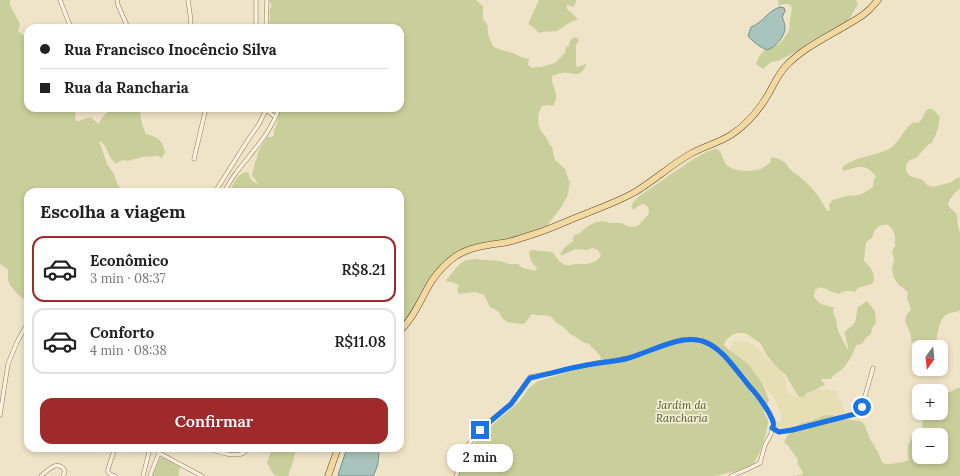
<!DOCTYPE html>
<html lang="pt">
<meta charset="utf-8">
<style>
body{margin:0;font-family:Lora,serif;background:#f6f6f6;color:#222;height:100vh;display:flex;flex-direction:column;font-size:15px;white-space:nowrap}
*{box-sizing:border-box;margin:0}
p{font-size:13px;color:#767676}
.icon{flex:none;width:22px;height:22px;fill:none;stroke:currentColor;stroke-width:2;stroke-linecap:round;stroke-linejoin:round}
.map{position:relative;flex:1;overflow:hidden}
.panel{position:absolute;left:24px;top:188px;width:380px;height:264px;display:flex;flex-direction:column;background:#fff;border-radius:12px;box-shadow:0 2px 6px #0003}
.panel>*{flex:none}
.top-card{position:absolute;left:24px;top:24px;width:380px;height:88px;border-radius:12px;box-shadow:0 2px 6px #0003;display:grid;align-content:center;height:88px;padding:0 16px;background:#fff}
.needle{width:26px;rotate:195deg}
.fabs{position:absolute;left:912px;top:340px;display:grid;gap:8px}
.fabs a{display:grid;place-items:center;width:36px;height:36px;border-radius:8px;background:#fff;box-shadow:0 2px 6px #0003;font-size:20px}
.end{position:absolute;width:18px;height:18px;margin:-9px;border:5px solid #1a73e8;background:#fff;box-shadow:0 0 0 2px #fff}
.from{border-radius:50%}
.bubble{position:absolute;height:28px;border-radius:12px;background:#fff;box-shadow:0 2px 6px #0003;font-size:13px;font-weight:600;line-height:28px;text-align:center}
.top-card b{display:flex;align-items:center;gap:14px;height:38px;font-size:15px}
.top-card b+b{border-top:1px solid #e0e0e0}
.top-card i{width:10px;height:10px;background:#222}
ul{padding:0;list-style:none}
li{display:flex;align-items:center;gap:12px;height:66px;margin:0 8px 6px;padding:0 8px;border:2px solid #e0e0e0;border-radius:12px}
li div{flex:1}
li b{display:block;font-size:15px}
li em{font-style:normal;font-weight:600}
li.on{border-color:#9e2a2b}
li>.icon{width:36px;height:36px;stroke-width:1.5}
h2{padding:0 16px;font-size:18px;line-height:48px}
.button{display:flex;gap:8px;margin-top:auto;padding:8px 16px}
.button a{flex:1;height:46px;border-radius:12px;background:#9e2a2b;color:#fff;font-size:16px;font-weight:600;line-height:46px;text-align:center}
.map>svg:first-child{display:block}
.farmland{fill:#e6deb5}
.green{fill:#c9cf9b}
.water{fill:#a9c4bc;stroke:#6f938a}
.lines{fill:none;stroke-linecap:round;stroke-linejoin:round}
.street-casing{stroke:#8d765c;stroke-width:4.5}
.primary-casing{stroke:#5b4430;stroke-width:7}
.street{stroke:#faf1dc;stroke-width:3.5}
.primary{stroke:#f3d9a0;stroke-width:6}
.route{stroke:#1a73e8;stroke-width:5}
.labels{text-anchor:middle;stroke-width:3.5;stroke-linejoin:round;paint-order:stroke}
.park-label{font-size:11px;font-style:italic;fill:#4d5a26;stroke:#f7eed8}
</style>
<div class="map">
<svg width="960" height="476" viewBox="0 0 960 476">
<rect width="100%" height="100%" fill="#f0e4c8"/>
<path class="farmland" d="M 734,341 L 754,344 L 769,361 L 783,368 L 786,384 L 789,394 L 796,397 L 810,389 L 836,390 L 845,413 L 808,426 L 779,432 L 773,428 L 782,418 L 776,401 L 748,364 L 735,354 L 728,353 Z"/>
<path class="green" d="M 0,0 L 10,0 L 10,5 L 20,24 L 18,31 L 23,35 L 28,37 L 28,108 L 77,108 L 75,114 L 76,121 L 79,121 L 90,117 L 99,124 C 100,122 100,119 102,118 C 109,106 128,108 139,108 C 142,118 141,125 146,134 C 159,138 161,138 165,152 L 162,158 L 157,156 L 142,157 L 128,161 L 122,160 L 115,164 C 114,162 112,160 111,158 C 106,151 107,145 99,141 L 107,164 L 114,174 L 116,181 L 122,192 L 28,192 L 28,301 C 20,298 10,288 8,280 C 7,277 9,273 8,270 C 6,268 3,266 0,264 Z
M 269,0 L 476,0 L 483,6 L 483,19 C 491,28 486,28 489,37 C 490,41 492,42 493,46 C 500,51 505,50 513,53 C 518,55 522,58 529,59 L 528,65 L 532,68 L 536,67 L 541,67 L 555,63 L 565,53 L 566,47 L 569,46 L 570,40 L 575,37 L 579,40 L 576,46 L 576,66 L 578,67 L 586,64 L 586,66 C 577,80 575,71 562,73 C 559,73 555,75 552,76 C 551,83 556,89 556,96 C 557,99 554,103 553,106 L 549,105 L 542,106 C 537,113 537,124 541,131 C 543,134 546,136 547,139 C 549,143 549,144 552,147 L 555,160 L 565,169 L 567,176 L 570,182 L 568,195 L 562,206 L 547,226 L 518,239 L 461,252 L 437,277 L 400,328 L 400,192 L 230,192 C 233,184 238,172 248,172 C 250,177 252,183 258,184 L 252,175 L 255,162 L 257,158 L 258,152 L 267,137 L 272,137 L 274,135 L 274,131 L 277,124 L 280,108 L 400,108 L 400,28 L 268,28 C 269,25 270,21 270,18 C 270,13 268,10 272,6 Z
M 539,0 L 577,0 L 574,6 L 572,7 L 569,5 L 567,5 L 567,9 L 578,19 L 569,23 L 557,31 L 542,32 L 539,33 L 533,27 L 528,24 Z
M 778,0 L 856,0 L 858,3 L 857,6 L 848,21 L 809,42 L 799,50 L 778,61 L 771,62 L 763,69 L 756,64 C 759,54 764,49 774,44 L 778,45 C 782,41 787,35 789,30 C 790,27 789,23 790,20 C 791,11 797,1 780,5 L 779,8 Z
M 928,109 C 934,108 936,113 940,117 L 938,129 L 932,143 L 929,144 L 916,158 L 910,160 L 906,165 L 906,171 L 910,176 L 923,180 L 927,185 L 933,187 L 952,182 L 955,179 L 960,177 L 960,189 C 955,192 950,198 948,204 L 950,208 L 956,213 L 957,216 L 958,225 L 960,234 L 960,311 C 944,314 943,314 938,331 C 937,334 936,337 937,340 C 938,344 943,346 946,349 L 944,360 L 941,362 L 941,347 L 924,347 L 923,346 L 925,345 L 911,342 C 912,335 908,328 905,321 L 907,314 L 911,310 L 907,298 L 908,292 L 898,284 L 894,278 L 892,270 L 894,258 L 892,252 L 896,244 L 894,244 C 897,237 894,231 889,225 C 877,224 875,228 872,238 L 866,242 L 864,261 C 871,267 877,275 872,284 L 858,288 L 855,292 C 848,290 844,290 839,294 L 832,292 L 821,287 L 815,290 L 814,297 C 821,306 824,305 835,308 L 833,310 L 833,312 L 836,319 L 838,331 L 848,350 C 849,344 844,338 845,331 L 852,326 L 855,322 L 858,307 L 867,301 L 875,311 L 876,323 L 872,328 L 871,334 L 866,338 L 862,344 L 856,345 C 854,352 848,364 843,368 C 838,373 834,374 831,379 L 822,379 L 821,380 L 825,384 L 825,385 L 820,387 L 815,390 L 806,393 L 804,397 L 798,396 L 785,374 L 779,369 L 767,356 L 761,344 L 750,336 L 745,333 L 738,333 L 732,335 L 726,340 L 724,345 C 731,353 741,357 749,365 C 751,367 752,370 754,372 C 758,377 762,382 764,388 C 766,392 767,396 769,400 L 764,413 C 766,416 768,418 768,421 C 768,430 759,461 751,465 C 740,471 727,473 715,476 L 458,476 L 470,448 L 493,424 L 520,401 L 529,388 L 538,381 L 593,365 L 596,360 L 600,360 L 601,357 C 598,353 595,349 591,347 L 590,344 L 585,343 L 574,336 L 570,334 L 565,328 L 558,324 L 550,316 L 540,315 L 535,315 L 532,314 L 525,323 L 522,324 L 507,322 L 502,318 L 499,312 L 490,307 L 484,295 L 475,292 L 459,294 L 457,291 L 459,285 L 452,282 L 447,282 L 447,279 L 455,269 L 460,264 L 466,260 L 475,259 L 500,261 L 509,264 L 518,264 L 523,268 L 536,271 L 537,268 C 531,263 530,259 529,252 L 532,250 L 552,252 C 557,257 559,263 566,265 C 570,266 573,264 576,264 C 582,263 577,264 582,264 C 589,265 599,261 601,255 L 598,250 L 592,248 L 587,250 L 576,249 L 563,255 L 561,255 L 560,254 L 565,247 L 573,241 L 573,237 L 575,235 L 580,233 L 588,226 L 596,222 L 603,221 L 611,223 L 622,223 L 626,226 L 632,227 L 638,226 L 648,215 L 649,211 L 648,207 L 644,204 L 640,205 L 634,209 L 632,209 C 631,205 633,202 636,199 C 645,191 655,186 664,179 C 673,173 707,148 717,149 C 722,150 722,160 726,164 C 732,172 752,172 761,169 C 764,167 768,164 771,162 L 771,158 L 772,157 C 775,158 778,158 781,160 C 786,162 788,167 792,171 C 800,177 809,184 815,192 C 820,197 824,208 829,212 L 830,210 L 829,205 L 832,200 L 847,196 L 859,195 L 864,193 L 873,187 L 874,179 L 876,177 C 866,163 859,166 844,171 L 842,169 C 847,158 880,155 891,148 C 900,141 904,128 914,122 C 922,126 923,113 928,109 Z
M 960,387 L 960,476 L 797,476 L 797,475 L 802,475 L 803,473 L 798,464 L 797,464 L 798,460 C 794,454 790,447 784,442 L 788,435 L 791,426 L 796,427 L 802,423 L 811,421 L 823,416 L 829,415 L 836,416 L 843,419 L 860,421 L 862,422 L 865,426 L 870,439 L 878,452 L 882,462 L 885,464 L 890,464 L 903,462 L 909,460 C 906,450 908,438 919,434 L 924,435 L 919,435 L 919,457 L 941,457 L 941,435 L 926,435 L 926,432 L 922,427 L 924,413 L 941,413 L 941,396 Z
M 272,448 L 296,448 L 293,462 L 288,476 C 272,476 274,476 267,462 L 269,457 Z
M 160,458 L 164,458 L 180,467 L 178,476 L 152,476 Z"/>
<path class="water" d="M 781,7 L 784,8 L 785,11 C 780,20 784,18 785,26 C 786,36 775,48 767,50 C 760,47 753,42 748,36 L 751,27 C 763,23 769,9 781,7 Z
M 347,448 L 377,448 L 379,449 C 379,459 378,467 373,476 L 342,476 L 338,475 Z"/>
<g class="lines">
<g class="street-casing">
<path id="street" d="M 60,0 L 71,28
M 117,0 L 118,5 L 128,28
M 188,0 L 191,21 L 189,28
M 256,0 L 256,28
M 266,28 L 267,0
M 264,108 L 275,117
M 194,159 L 206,108
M 215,192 L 246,143 L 259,124 L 267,108
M 224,192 C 228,186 231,179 236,173 C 251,153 271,133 279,108
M 0,415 L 8,364 L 17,342 L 26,326 L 28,325
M 773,428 L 779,432 L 793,430 L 855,414 L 862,407 L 873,368
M 115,448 L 108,469 L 108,472 L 110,474 L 115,476
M 207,448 C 217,451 230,457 241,454 C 244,453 247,450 249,448
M 159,453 L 202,476
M 41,476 C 48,470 58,459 65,471 L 63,476
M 143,476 L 150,448
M 150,476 L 161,448
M 456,476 L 459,468 L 465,449 L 480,430 L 511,404 L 530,377 L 552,373 L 586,365 L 628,358 L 679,340 L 689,339 L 703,341 L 713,346 L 724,355 L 740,375 L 754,391 L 767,409 L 774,423 L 771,434 L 765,445 L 760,463 L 748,469 L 731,476"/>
</g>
<g class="primary-casing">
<path id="primary" d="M 400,331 C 414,317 421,299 431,282 C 437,273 446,263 456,256 C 472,246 490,245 508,242 C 520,239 531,235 543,231 C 559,225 574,218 590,212 C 605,206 621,200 635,192 C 655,180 672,164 692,153 C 705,146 718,143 731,135 C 746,125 760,109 769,93 C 774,84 778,75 785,67 C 805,45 838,32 863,15 L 870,9 L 878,0
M 328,476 L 338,448"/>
</g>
<use href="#street" class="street"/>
<use href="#primary" class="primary"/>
</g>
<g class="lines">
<path class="route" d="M 480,430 L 511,404 L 530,378 C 549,374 568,368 587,365 C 601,362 615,362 629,358 C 650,352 681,334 702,341 C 722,347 737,371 750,387 C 757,394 771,413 773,422 C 774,424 773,427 772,428 L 779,432 L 792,430 L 855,414 L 862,407"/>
</g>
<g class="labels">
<g class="park-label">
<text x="682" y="409">Jardim da<tspan x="682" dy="13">Rancharia</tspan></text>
</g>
</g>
</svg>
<div class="fabs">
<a><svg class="needle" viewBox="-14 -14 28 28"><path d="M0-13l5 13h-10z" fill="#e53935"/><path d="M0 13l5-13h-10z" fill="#767676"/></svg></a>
<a>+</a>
<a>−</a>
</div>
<i class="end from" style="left:862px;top:407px"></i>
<i class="end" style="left:480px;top:430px"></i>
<div class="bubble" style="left:447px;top:444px;width:66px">2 min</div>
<div class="top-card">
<b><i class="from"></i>Rua Francisco Inocêncio Silva</b>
<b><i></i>Rua da Rancharia</b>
</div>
<section class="panel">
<h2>Escolha a viagem</h2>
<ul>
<li class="on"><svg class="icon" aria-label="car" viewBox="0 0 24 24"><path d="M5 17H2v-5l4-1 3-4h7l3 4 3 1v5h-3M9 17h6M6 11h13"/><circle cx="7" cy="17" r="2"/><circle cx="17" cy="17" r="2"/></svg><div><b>Econômico</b><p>3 min · 08:37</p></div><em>R$8.21</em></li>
<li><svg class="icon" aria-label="car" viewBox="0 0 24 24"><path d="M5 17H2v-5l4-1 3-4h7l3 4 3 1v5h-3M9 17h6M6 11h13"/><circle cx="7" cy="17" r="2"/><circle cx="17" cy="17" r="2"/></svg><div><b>Conforto</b><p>4 min · 08:38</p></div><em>R$11.08</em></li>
</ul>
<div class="button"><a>Confirmar</a></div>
</section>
</div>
